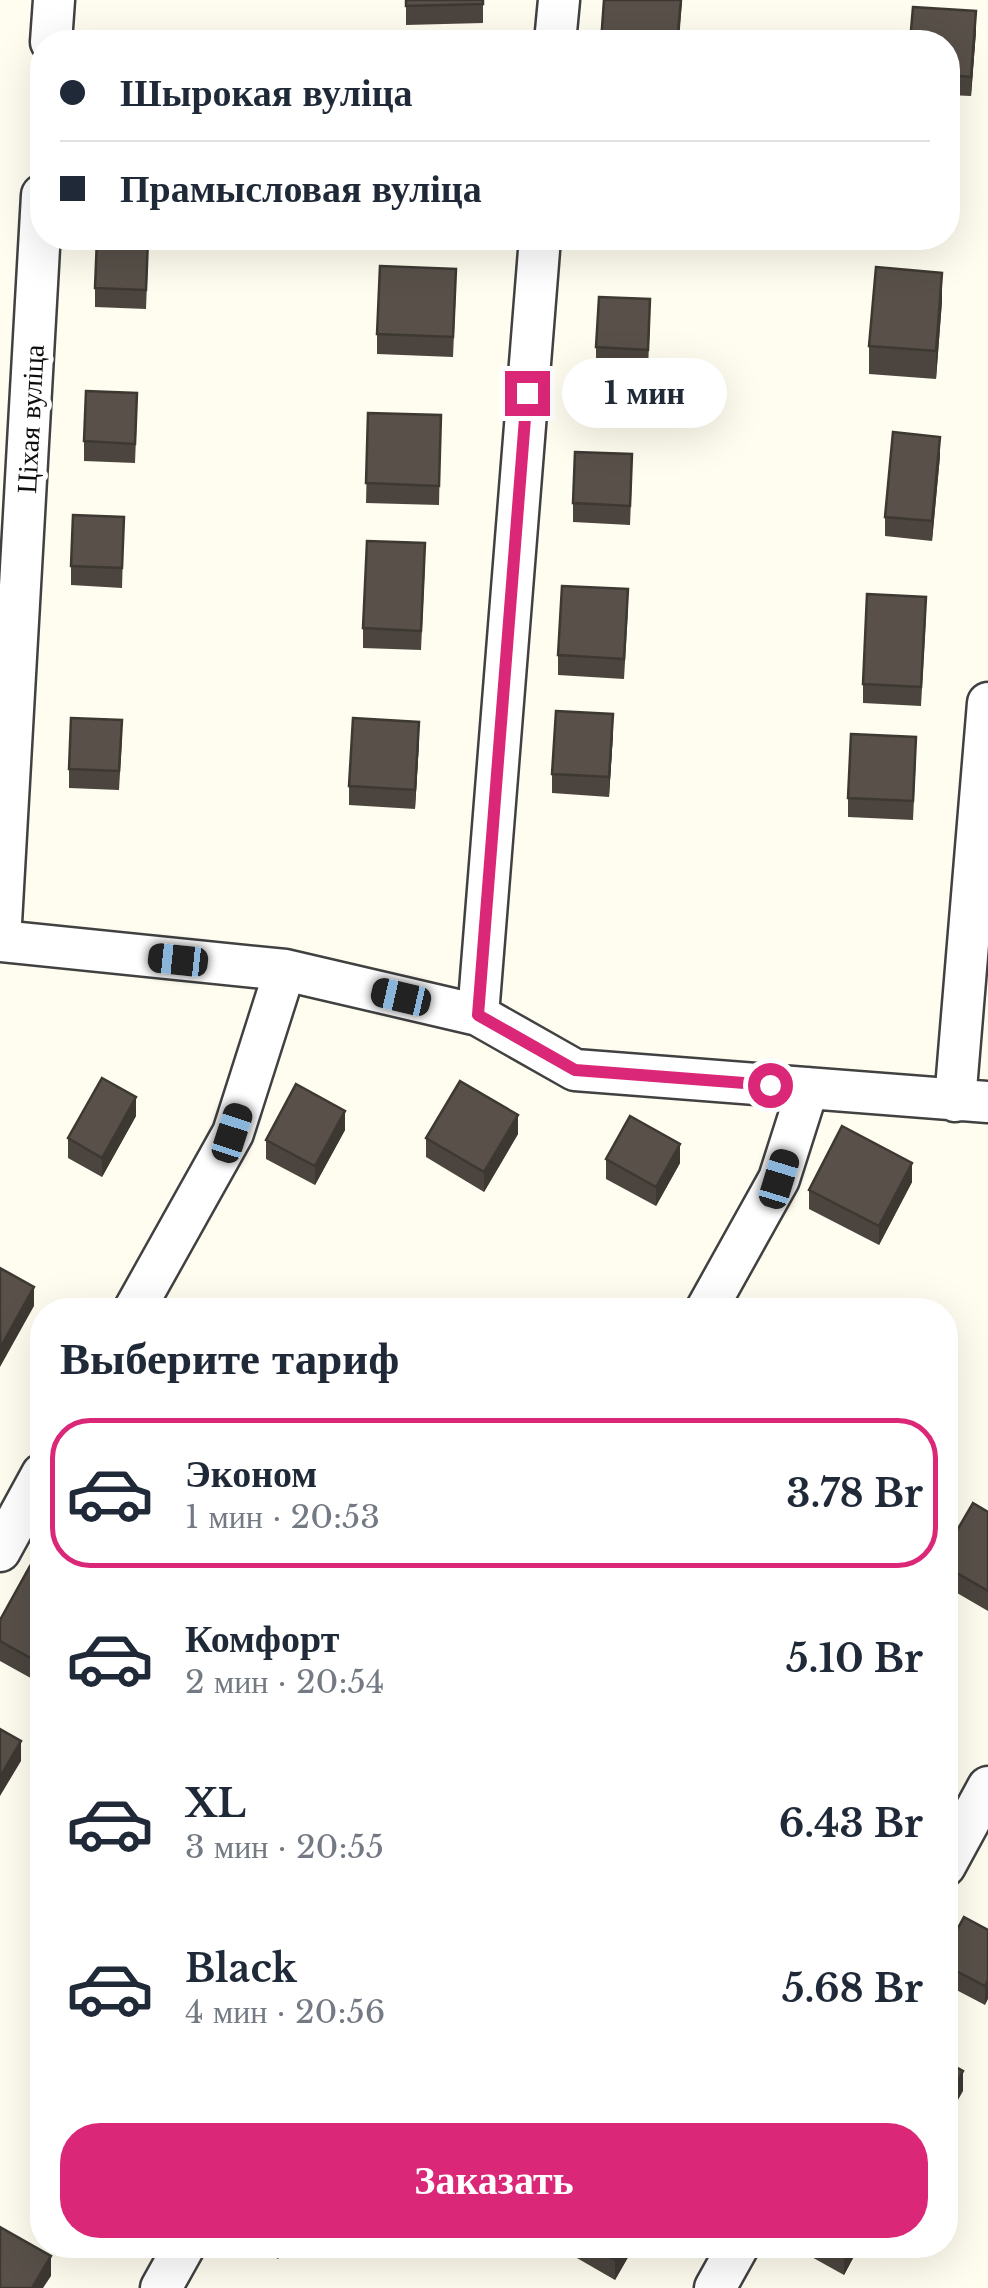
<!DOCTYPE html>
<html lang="ru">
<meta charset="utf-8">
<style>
body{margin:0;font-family:"Libre Baskerville",serif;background:#f2f2f3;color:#1f2937;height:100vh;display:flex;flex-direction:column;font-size:38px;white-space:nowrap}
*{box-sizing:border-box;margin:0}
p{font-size:32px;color:#747a83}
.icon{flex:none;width:55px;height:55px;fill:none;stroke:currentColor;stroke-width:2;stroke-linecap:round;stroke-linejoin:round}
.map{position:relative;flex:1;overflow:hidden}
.side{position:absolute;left:30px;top:1298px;width:928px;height:960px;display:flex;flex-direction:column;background:#fff;border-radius:40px;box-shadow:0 10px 40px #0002}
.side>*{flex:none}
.banner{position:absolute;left:30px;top:30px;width:930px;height:220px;border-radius:40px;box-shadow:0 10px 40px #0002;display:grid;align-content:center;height:220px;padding:0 30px;background:#fff}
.end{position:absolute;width:45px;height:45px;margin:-22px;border:12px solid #db2777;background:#fff;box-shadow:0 0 0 5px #fff}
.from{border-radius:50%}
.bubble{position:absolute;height:70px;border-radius:35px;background:#fff;box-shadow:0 10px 40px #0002;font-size:32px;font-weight:700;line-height:70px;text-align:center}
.car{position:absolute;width:30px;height:60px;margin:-30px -15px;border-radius:12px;box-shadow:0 0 8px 2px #0007;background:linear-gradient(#222 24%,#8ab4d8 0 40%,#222 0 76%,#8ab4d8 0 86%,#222 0)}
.banner b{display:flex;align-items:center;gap:35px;height:95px;font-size:38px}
.banner b+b{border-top:2px solid #e0e1e3}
.banner i{width:25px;height:25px;background:#1f2937}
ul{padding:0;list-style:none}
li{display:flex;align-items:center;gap:30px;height:150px;margin:0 20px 15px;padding:0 10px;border:5px solid transparent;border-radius:40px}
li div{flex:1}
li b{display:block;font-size:38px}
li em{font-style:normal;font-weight:700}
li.active{border-color:#db2777}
li>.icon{width:90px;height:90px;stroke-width:1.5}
h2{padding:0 30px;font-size:45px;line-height:120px}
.primary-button{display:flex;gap:20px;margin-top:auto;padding:20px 30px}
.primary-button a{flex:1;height:115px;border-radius:40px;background:#db2777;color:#fff;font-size:40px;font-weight:700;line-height:115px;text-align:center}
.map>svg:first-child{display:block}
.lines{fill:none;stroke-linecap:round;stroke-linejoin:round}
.street-casing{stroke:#414141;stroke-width:45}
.street{stroke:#fff;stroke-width:40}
.wall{fill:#4c453f}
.shaded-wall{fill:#3e3833}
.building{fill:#585049;stroke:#3e3833;stroke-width:2.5}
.route{stroke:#db2777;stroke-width:12}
.labels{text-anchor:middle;stroke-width:10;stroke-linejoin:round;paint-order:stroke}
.street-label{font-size:28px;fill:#0e0e0e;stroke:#fff}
</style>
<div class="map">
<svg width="988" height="2288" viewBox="0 0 988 2288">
<rect width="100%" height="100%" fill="#fffdef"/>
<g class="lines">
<g class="street-casing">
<path id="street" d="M 51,42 L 54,0
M 555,42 L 559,0
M 0,941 L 285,970 L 478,1015 L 575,1070 L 988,1102
M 0,941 L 42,195
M 478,1015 L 540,238
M 955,1101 L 988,703
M 134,1310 L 233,1133 L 285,970
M 706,1310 L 779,1179 L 808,1088
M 0,1551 L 42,1474
M 945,1866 L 988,1787
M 161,2288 L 185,2245
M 715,2288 L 739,2245"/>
</g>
<use href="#street" class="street"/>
</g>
<path class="wall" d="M 406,0 L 483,0 L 483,23 L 406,25 Z
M 976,31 L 971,96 L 948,95 L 948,42 Z
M 148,258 L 146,309 L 95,307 L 95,288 Z
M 456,288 L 453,357 L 377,354 L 377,334 Z
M 942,301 L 936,379 L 869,374 L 869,346 Z
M 650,319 L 648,369 L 596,367 L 596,347 Z
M 137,412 L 135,463 L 84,461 L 84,441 Z
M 368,413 L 441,415 L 439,505 L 366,503 Z
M 940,456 L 932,541 L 885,536 L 885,517 Z
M 632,474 L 630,525 L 573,522 L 573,503 Z
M 124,517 L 122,588 L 71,585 L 71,566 Z
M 425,563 L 421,650 L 363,648 L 363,628 Z
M 628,609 L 624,679 L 558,675 L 558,655 Z
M 926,616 L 921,706 L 863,703 L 863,684 Z
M 613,734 L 609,797 L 552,793 L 552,774 Z
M 122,739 L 119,790 L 69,788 L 69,769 Z
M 419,742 L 415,809 L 349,805 L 349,786 Z
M 916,756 L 913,820 L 848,817 L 848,798 Z
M 136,1116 L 102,1177 L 68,1158 L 68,1138 Z
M 345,1130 L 315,1185 L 266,1159 L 266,1140 Z
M 518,1134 L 484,1192 L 426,1157 L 426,1138 Z
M 606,1159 L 680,1163 L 656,1206 L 606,1179 Z
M 912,1182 L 879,1245 L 809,1209 L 809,1190 Z
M 988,1512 L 988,1611 L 945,1586 L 945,1551 Z
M 42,1573 L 36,1681 L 0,1661 L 0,1620 Z
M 988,1930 L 985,2005 L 945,1984 L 945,1952 Z
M 254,2245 L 286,2245 L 278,2259 Z
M 570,2245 L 635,2245 L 615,2280 L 570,2254 Z
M 790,2245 L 860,2245 L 844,2275 Z"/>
<path class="shaded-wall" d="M 681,0 L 682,0 L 679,42 L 677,42 Z
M 976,11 L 976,31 L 971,96 L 971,77 Z
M 951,138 L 951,157 L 948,206 L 948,187 Z
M 942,273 L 942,301 L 936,379 L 936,351 Z
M 940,437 L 940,456 L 932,541 L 932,521 Z
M 613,714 L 613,734 L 609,797 L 609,777 Z
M 419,722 L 419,742 L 415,809 L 415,790 Z
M 136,1097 L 136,1116 L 102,1177 L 102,1158 Z
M 345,1111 L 345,1130 L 315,1185 L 315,1166 Z
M 518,1115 L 518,1134 L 484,1192 L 484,1172 Z
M 680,1144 L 680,1163 L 656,1206 L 656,1187 Z
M 912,1163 L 912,1182 L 879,1245 L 879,1226 Z
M 34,1287 L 34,1306 L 0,1367 L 0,1348 Z
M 42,1649 L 42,1668 L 36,1681 L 36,1661 Z
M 955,1651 L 955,1670 L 945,1689 L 945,1669 Z
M 21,1741 L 21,1761 L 0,1796 L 0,1777 Z
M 988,1980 L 988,1999 L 985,2005 L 985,1986 Z
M 963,2071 L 963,2091 L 945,2123 L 945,2104 Z
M 278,2245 L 286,2245 L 278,2259 Z
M 624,2245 L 635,2245 L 615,2280 L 615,2260 Z
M 850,2245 L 860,2245 L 844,2275 L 844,2255 Z
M 51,2256 L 51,2276 L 43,2288 L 32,2288 Z"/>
<path class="building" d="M 406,0 L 483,0 L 483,4 L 406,6 Z
M 604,0 L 681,0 L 677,42 L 601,42 Z
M 913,7 L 976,11 L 971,77 L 948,75 L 948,42 L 910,42 Z
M 948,138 L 951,138 L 948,187 Z
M 97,238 L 148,239 L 146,290 L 95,288 Z
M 380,266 L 456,269 L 453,337 L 377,334 Z
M 876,267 L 942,273 L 936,351 L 869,346 Z
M 599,297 L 650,299 L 648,350 L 596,347 Z
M 86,391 L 137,393 L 135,444 L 84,441 Z
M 368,413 L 441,415 L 439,486 L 366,483 Z
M 893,432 L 940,437 L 932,521 L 885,517 Z
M 575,452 L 632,454 L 630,506 L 573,503 Z
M 73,515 L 124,517 L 122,568 L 71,566 Z
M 367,541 L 425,543 L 421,631 L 363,628 Z
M 562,586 L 628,589 L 624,659 L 558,655 Z
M 867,594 L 926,597 L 921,687 L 863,684 Z
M 556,711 L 613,714 L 609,777 L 552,774 Z
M 71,718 L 122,720 L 119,771 L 69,769 Z
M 353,718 L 419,722 L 415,790 L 349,786 Z
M 851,734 L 916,737 L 913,801 L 848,798 Z
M 102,1078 L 136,1097 L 102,1158 L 68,1138 Z
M 460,1081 L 518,1115 L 484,1172 L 426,1138 Z
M 296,1084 L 345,1111 L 315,1166 L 266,1140 Z
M 630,1116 L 680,1144 L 656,1187 L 606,1159 Z
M 842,1126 L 912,1163 L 879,1226 L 809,1190 Z
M 0,1268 L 34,1287 L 0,1348 Z
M 973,1503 L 988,1512 L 988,1591 L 945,1566 L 945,1551 Z
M 30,1566 L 42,1573 L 42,1649 L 36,1661 L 0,1641 L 0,1620 Z
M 945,1646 L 955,1651 L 945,1669 Z
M 0,1729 L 21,1741 L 0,1777 Z
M 964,1917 L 988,1930 L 988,1980 L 985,1986 L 945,1965 L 945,1952 Z
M 945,2061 L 963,2071 L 945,2104 Z
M 0,2227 L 51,2256 L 32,2288 L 0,2288 Z
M 588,2245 L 624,2245 L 615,2260 Z
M 825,2245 L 850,2245 L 844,2255 Z"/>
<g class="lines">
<path class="route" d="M 527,393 L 478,1015 L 575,1070 L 770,1085"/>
</g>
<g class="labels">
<g class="street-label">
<text transform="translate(30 419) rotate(-87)" y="10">Ціхая вуліца</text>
</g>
</g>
</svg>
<i class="end from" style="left:770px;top:1085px"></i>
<i class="end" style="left:527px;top:393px"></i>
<div class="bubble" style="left:562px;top:358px;width:165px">1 мин</div>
<i class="car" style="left:178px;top:960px;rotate:276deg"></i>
<i class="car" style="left:401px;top:997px;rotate:283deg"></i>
<i class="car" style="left:232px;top:1133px;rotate:18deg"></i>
<i class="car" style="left:779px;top:1179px;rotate:17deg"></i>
<div class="banner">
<b><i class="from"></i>Шырокая вуліца</b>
<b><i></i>Прамысловая вуліца</b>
</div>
<section class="side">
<h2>Выберите тариф</h2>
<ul>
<li class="active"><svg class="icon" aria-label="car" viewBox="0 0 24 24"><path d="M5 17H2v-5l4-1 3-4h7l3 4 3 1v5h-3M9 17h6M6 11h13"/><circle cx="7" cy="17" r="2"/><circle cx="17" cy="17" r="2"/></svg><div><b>Эконом</b><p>1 мин · 20:53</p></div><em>3.78 Br</em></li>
<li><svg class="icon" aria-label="car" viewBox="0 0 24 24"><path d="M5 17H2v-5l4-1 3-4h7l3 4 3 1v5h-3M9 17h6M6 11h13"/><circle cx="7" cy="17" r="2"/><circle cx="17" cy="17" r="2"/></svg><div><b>Комфорт</b><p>2 мин · 20:54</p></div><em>5.10 Br</em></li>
<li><svg class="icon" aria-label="car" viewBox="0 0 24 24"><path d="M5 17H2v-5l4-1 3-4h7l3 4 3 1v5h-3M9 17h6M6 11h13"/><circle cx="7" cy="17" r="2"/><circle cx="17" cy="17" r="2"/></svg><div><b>XL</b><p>3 мин · 20:55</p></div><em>6.43 Br</em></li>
<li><svg class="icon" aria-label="car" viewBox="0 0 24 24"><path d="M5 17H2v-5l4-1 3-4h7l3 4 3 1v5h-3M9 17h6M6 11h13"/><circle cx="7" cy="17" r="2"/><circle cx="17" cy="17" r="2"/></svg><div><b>Black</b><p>4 мин · 20:56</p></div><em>5.68 Br</em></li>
</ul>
<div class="primary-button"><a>Заказать</a></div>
</section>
</div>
